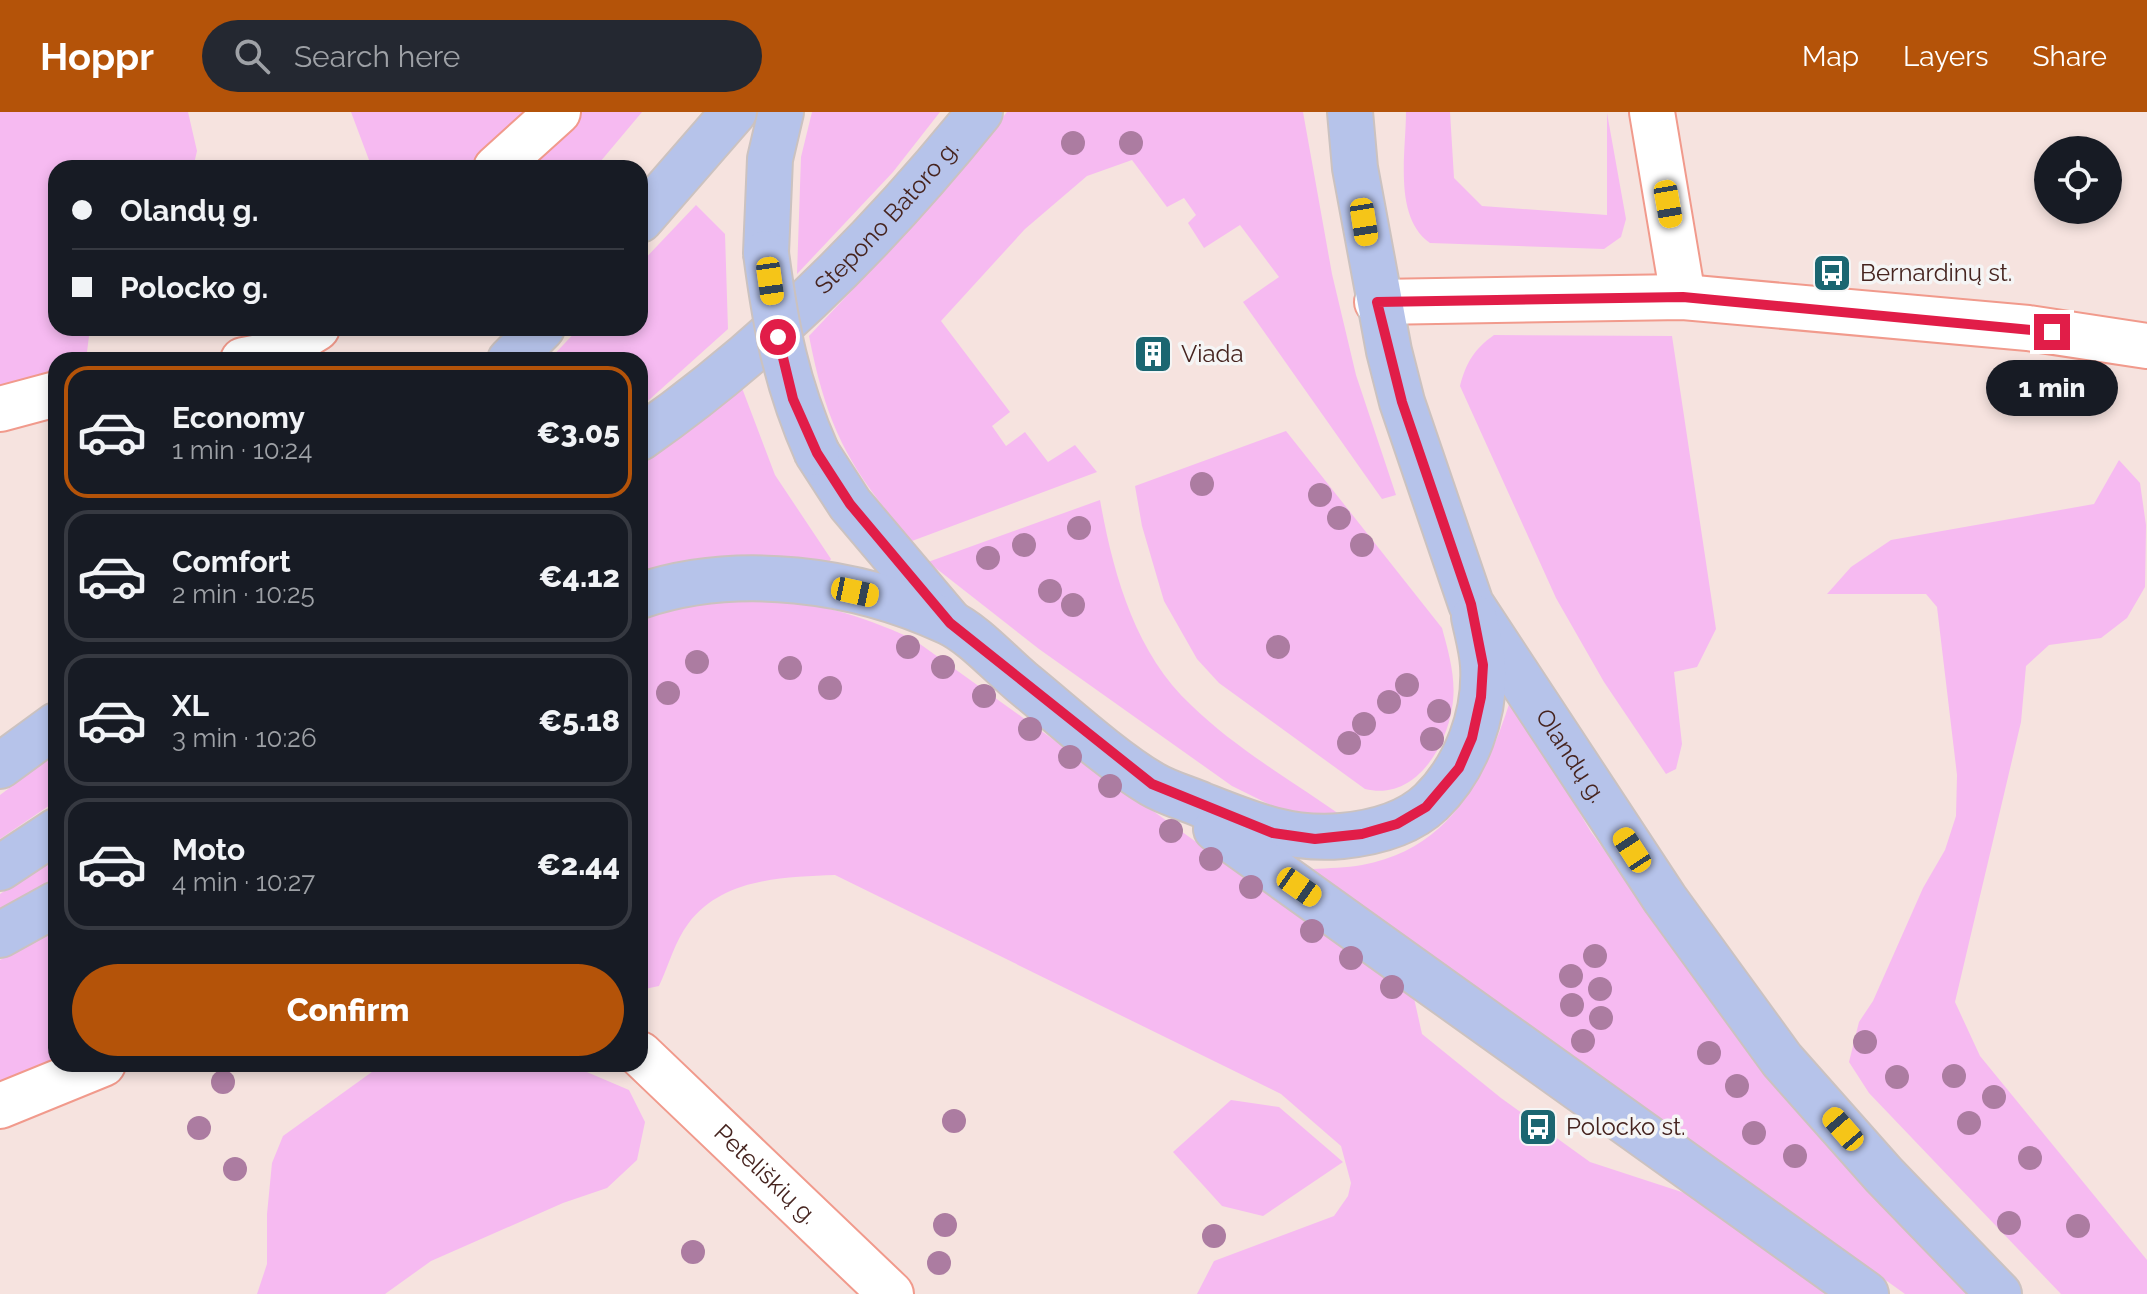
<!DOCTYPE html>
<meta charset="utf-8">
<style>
body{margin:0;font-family:Raleway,sans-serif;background:#242831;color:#f1f3f6;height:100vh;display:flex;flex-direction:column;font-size:30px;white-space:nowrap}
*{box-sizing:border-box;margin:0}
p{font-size:26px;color:#9ea1a6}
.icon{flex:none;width:44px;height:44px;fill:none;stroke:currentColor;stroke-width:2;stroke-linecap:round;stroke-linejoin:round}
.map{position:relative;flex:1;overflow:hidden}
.side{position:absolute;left:48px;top:240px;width:600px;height:720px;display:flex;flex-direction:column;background:#171b24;border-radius:24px;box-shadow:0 4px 12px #0003}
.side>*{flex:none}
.top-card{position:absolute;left:48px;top:48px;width:600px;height:176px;border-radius:24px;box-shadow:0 4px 12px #0003;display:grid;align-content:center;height:176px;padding:0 24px;background:#171b24}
.tools{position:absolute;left:2034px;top:24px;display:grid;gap:16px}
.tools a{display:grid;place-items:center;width:88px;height:88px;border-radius:50%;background:#171b24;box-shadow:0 4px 12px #0003;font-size:40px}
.end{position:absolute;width:36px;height:36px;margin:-18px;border:10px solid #e11d48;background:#fff;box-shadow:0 0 0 4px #fff}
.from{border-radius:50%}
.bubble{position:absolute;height:56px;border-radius:28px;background:#171b24;box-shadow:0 4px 12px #0003;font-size:26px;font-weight:800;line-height:56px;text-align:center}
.car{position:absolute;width:24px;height:48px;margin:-24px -12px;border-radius:10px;box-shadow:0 0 6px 2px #0007;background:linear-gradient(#f5c518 24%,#345 0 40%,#f5c518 0 76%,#345 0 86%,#f5c518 0)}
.top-card b{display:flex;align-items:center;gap:28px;height:76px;font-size:30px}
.top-card b+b{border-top:2px solid #363941}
.top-card i{width:20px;height:20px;background:#f1f3f6}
ul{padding:14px 0 0;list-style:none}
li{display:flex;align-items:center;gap:24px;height:132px;margin:0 16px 12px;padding:0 8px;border:4px solid #363941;border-radius:24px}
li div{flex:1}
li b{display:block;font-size:30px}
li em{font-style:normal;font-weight:800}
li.current{border-color:#b45309}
li>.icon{width:72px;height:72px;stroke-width:1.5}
.button{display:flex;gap:16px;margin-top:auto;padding:16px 24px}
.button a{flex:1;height:92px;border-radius:48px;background:#b45309;color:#fff;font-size:32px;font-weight:800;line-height:92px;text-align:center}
header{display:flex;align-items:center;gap:48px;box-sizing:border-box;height:112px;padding:0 40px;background:#b45309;color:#fff}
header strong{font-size:38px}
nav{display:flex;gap:44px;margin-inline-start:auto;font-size:28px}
.search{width:560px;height:72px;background:#242831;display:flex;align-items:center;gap:20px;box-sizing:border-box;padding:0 28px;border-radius:44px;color:#9ea1a6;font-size:30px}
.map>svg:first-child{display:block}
.green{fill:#f6baf1}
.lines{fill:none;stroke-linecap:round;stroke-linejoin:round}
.minor-casing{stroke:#f19a8c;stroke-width:48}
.major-casing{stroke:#cbc2c0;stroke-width:48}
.minor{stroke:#fff;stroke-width:44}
.major{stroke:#b6c3ea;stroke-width:44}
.major-bridge-casing{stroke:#cbc2c0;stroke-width:48;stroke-linecap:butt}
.major-bridge{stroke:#b6c3ea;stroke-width:44}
.tree{fill:#ac7ca1}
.route{stroke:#e11d48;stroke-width:10}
.labels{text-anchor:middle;stroke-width:7;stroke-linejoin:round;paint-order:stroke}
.street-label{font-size:24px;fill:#46241f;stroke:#f5f5f5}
.poi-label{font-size:24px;fill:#46241f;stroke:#f5f5f5;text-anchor:start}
</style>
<header>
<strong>Hoppr</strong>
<div class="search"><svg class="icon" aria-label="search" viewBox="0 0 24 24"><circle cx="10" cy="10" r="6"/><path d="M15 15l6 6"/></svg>Search here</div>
<nav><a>Map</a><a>Layers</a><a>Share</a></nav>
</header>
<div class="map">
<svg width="2147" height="1182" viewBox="0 0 2147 1182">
<rect width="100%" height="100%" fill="#f6e3df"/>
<path class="green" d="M 0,0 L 188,0 L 197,39 L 193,56 L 56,56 L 56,216 L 90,216 L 86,248 L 56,248 L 56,283 L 0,301 Z
M 351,0 L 642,0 L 595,56 L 372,56 Z
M 812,0 L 940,0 L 893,60 L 797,162 L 801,45 Z
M 1007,0 L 1303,0 L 1332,162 L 1356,263 L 1396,383 L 1382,387 L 1243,190 L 1279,165 L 1240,113 L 1204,136 L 1188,111 L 1196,103 L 1184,86 L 1167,95 L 1132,48 L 1087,64 L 1025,117 L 941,209 L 1010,300 L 992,314 L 1006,334 L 1025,320 L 1048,350 L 1075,333 L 1097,360 L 912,429 C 850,358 827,317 809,224 L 921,105 Z
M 1406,0 L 1450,0 L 1454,66 L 1482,94 L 1607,103 L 1607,1 L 1626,107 L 1621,125 L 1604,137 L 1430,131 C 1393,105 1406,41 1406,0 Z
M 696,93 L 725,122 L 728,217 L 640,296 L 640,248 L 549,248 L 579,216 L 640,216 L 640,152 Z
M 1494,223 L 1672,224 L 1716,517 L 1697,555 L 1674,560 L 1682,632 L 1676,657 L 1666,662 L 1604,570 L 1556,486 L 1460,274 C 1466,251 1474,237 1494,223 Z
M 742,276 L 775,363 L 831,447 L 827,453 L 719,448 L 640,460 L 640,350 Z
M 1286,319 L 1442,516 C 1449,542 1457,569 1452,596 C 1445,639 1413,689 1365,677 L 1219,571 L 1197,547 L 1164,489 L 1142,414 L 1135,374 Z
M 2119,348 L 2140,371 L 2146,413 L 2145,475 L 2127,506 L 2101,526 L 2049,533 L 2026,554 L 2021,610 L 1955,890 L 1980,944 L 2147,1148 L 2147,1182 L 2061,1182 L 1869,981 L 1849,950 L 1859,910 L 1873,889 L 1923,776 L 1945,738 L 1956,704 L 1957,663 L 1937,495 L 1926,482 L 1827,482 L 1851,455 L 1891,428 L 2094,392 Z
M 1100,388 C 1113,461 1135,541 1191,593 C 1236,637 1294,670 1345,706 L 1289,702 L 1232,674 L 1039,537 L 928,450 Z
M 736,487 C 809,489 846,497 913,527 L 1414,886 L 1422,922 L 1501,986 L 1590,1050 L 1700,1086 L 1833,1182 L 1197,1182 L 1214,1149 L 1334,1104 L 1348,1084 L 1351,1071 L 1341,1034 L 1281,982 L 835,763 C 783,765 722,766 688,812 C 675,829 668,855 659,874 L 640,878 L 640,506 L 684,493 Z
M 1511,586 L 1591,720 L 1727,905 L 1970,1182 L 1905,1182 L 1312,757 C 1329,756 1346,756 1362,753 C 1451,737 1487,663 1511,586 Z
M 56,641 L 56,689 L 0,727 L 0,683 Z
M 56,744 L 56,767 L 0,798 L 0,782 Z
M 56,818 L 56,952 L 0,978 L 0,848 Z
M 383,952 L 568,952 L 629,978 L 645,1010 L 637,1048 L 607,1076 L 563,1091 L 431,1149 L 385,1182 L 257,1182 L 267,1152 L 267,1102 L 272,1051 L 283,1024 Z
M 1231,988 L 1279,995 L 1343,1050 L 1263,1104 L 1222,1094 L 1173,1040 Z"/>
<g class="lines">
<g class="minor-casing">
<g id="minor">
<path d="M 1652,0 L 1683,185"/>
<path d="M 496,56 L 558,0"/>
<path d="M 1377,190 L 1683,185 L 2028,216 L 2147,234"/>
<path d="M 243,248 L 275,242 L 317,216"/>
<path d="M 0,297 L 56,282"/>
<path id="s1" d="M 640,942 L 891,1182"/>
<path d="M 0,994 L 103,952"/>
</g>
</g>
<g class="major-casing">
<g id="major">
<path id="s2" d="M 1350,0 L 1355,56 L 1389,239 L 1402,290 L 1471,492 L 1665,787 L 1782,948 L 1884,1063 L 1999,1182"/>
<path d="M 640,108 L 734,0"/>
<path d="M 766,141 L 770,47 L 781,0"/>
<path d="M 510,248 L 542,216"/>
<path id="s3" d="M 640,326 C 769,236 881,123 980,0"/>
<path d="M 817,341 L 850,392 L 949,509"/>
<path d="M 640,484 C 737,451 856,467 948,510 C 974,522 1000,552 1023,571 C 1060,601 1111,648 1152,672 C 1167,681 1186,686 1202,693 C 1250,712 1290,729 1342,724 C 1372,721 1408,712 1431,690 C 1466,656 1486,602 1483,553 C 1482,537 1477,520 1474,505"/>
<path d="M 0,654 L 56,613"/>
<path d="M 1216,717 L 1866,1182"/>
<path d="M 0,756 L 56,719"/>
<path d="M 0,823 L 56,792"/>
</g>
</g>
<use href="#minor" class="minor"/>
<use href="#major" class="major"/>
<g class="major-bridge-casing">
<path id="major-bridge" d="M 766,141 C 776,216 786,271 817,341"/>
</g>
<use href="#major-bridge" class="major-bridge"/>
</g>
<g class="tree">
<circle cx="1073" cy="31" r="12"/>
<circle cx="1131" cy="31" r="12"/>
<circle cx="1202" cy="372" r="12"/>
<circle cx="1320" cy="383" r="12"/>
<circle cx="1339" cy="406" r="12"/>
<circle cx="1079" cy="416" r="12"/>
<circle cx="1024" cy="433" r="12"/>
<circle cx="1362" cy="433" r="12"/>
<circle cx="988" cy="446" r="12"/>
<circle cx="1050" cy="479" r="12"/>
<circle cx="1073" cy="493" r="12"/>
<circle cx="908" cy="535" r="12"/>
<circle cx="1278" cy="535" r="12"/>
<circle cx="697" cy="550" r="12"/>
<circle cx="943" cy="555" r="12"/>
<circle cx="790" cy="556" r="12"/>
<circle cx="1407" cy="573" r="12"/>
<circle cx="830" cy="576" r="12"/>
<circle cx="668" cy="581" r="12"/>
<circle cx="984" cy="584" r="12"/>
<circle cx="1389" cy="590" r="12"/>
<circle cx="1439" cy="599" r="12"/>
<circle cx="1364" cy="612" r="12"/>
<circle cx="1030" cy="617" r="12"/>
<circle cx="1432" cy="627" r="12"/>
<circle cx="1349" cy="631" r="12"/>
<circle cx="1070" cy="645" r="12"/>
<circle cx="1110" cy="674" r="12"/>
<circle cx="1171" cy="719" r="12"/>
<circle cx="1211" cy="747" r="12"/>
<circle cx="1251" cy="775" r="12"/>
<circle cx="1312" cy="819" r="12"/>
<circle cx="1595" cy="844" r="12"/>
<circle cx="1351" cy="846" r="12"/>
<circle cx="1571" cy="864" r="12"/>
<circle cx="1392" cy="875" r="12"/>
<circle cx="1600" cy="877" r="12"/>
<circle cx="1572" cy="893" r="12"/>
<circle cx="1601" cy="906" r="12"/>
<circle cx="1583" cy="929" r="12"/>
<circle cx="1865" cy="930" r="12"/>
<circle cx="1709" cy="941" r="12"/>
<circle cx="1954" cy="964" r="12"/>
<circle cx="1897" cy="965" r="12"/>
<circle cx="223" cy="970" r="12"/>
<circle cx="1737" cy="974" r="12"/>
<circle cx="1994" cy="985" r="12"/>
<circle cx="954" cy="1009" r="12"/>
<circle cx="1969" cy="1011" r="12"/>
<circle cx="199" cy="1016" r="12"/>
<circle cx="1754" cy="1021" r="12"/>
<circle cx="1795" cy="1044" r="12"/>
<circle cx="2030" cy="1046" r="12"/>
<circle cx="235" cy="1057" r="12"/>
<circle cx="2009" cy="1111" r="12"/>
<circle cx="945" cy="1113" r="12"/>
<circle cx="2078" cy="1114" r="12"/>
<circle cx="1214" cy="1124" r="12"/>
<circle cx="693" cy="1140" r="12"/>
<circle cx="939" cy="1151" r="12"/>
</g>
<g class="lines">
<path class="route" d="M 778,225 L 793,287 L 817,341 L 850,392 L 950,511 L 1152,672 L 1273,721 L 1315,727 L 1362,722 L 1397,712 L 1426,695 L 1459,656 L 1472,626 L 1481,585 L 1483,553 L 1471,492 L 1402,290 L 1377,190 L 1683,185 L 2052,220"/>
</g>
<defs>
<g id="bus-square" transform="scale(2)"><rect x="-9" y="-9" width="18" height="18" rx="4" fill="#1b6671" stroke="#f5f5f5"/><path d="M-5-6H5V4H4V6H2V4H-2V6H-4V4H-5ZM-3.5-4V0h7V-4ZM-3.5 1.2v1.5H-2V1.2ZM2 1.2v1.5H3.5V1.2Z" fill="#fff"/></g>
<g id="building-square" transform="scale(2)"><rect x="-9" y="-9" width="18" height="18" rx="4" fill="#1b6671" stroke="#f5f5f5"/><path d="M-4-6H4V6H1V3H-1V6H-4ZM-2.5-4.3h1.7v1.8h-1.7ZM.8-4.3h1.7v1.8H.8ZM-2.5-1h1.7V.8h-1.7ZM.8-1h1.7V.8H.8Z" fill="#fff"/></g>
</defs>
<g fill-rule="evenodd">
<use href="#bus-square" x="1832" y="161"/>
<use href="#building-square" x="1153" y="242"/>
<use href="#bus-square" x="1538" y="1015"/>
</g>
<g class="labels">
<g class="street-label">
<text dy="8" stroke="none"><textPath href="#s3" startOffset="332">Stepono Batoro g.</textPath></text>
<text dy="8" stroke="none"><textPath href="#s2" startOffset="690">Olandų g.</textPath></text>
<text dy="8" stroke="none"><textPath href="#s1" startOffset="174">Peteliškių g.</textPath></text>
</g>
<g class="poi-label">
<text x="1860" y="169">Bernardinų st.</text>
<text x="1181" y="250">Viada</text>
<text x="1566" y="1023">Polocko st.</text>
</g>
</g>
</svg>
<div class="tools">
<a><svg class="icon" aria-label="locate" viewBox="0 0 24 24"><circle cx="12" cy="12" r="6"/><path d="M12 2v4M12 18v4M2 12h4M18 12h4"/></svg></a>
</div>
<i class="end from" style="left:778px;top:225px"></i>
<i class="end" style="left:2052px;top:220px"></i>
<div class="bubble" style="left:1986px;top:248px;width:132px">1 min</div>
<i class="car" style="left:1668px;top:92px;rotate:170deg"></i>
<i class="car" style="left:1364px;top:110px;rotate:171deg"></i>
<i class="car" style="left:770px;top:169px;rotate:172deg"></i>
<i class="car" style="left:855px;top:480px;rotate:102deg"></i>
<i class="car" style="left:1632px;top:738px;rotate:327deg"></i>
<i class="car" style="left:1299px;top:775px;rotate:125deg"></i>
<i class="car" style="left:1843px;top:1017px;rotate:319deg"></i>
<div class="top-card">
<b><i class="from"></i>Olandų g.</b>
<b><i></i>Polocko g.</b>
</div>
<section class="side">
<ul>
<li class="current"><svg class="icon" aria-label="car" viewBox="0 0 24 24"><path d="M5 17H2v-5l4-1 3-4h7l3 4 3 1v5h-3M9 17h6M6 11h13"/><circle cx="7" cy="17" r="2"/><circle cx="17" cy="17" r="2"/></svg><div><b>Economy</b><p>1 min · 10:24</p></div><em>€3.05</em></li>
<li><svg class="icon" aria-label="car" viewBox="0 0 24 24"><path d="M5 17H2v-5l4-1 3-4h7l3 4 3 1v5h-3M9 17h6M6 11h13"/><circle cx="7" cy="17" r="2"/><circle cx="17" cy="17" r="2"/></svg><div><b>Comfort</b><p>2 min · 10:25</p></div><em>€4.12</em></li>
<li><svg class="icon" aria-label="car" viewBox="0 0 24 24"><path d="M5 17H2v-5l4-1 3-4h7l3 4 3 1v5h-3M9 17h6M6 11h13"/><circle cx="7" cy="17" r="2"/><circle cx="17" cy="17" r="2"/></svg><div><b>XL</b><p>3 min · 10:26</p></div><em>€5.18</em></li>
<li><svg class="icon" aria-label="car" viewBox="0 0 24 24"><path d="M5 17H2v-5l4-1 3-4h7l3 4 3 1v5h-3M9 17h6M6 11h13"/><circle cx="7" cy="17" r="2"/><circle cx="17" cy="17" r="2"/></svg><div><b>Moto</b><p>4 min · 10:27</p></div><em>€2.44</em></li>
</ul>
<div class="button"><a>Confirm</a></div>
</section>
</div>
